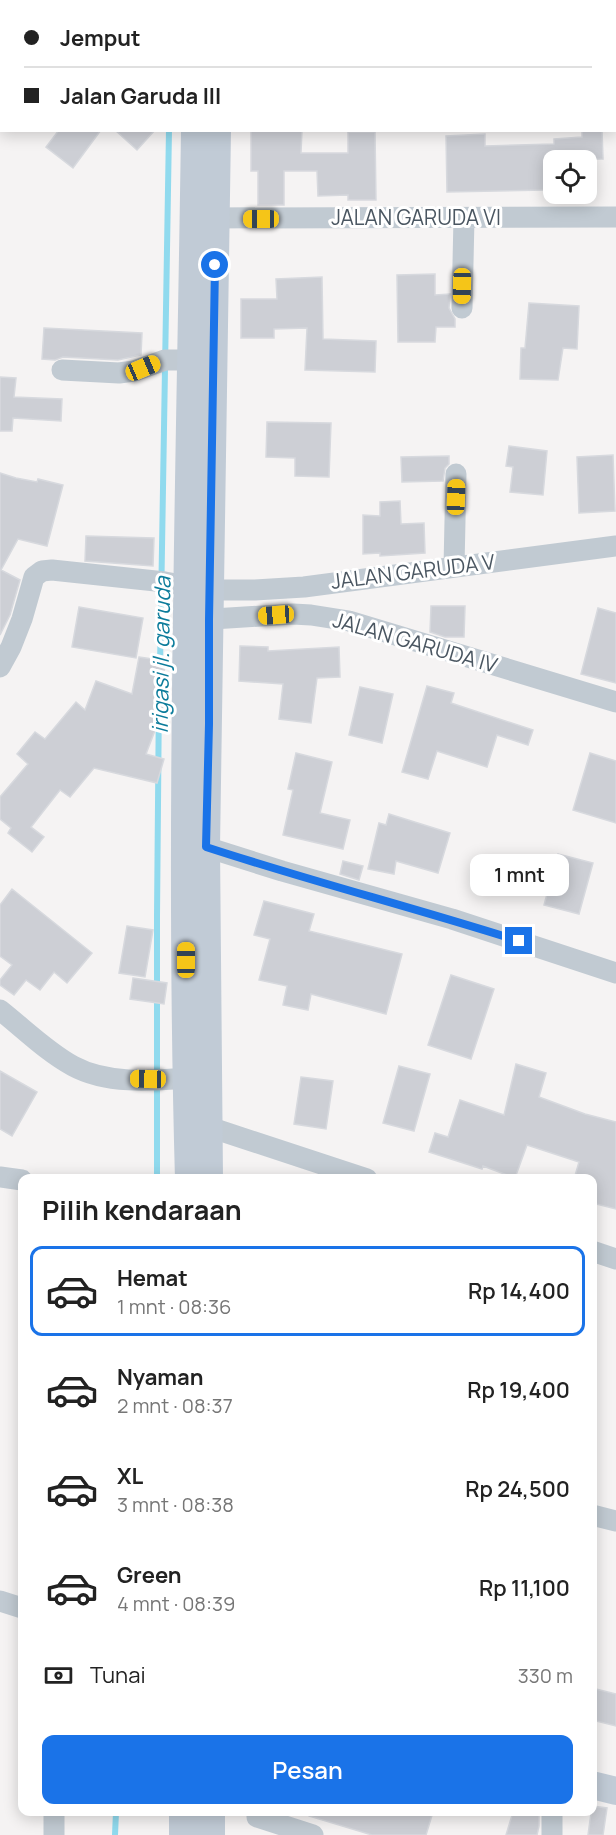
<!DOCTYPE html>
<html lang="id">
<meta charset="utf-8">
<style>
body{margin:0;font-family:Manrope,sans-serif;background:#f6f6f6;color:#222;height:100vh;display:flex;flex-direction:column;font-size:22px;white-space:nowrap}
*{box-sizing:border-box;margin:0}
p{font-size:20px;color:#767676}
.icon{flex:none;width:33px;height:33px;fill:none;stroke:currentColor;stroke-width:2;stroke-linecap:round;stroke-linejoin:round}
.map{position:relative;flex:1;overflow:hidden}
.details{position:absolute;left:18px;top:1174px;width:579px;height:642px;display:flex;flex-direction:column;background:#fff;border-radius:12px;box-shadow:0 3px 15px #0003}
.details>*{flex:none}
.guide{position:absolute;left:0px;top:0px;width:616px;height:132px;box-shadow:0 3px 15px #0003;display:grid;align-content:center;height:132px;padding:0 24px;background:#fff}
.buttons{position:absolute;left:543px;top:150px;display:grid;gap:12px}
.buttons a{display:grid;place-items:center;width:54px;height:54px;border-radius:12px;background:#fff;box-shadow:0 3px 15px #0003;font-size:30px}
.end{position:absolute;width:27px;height:27px;margin:-14px;border:8px solid #1a73e8;background:#fff;box-shadow:0 0 0 3px #fff}
.from{border-radius:50%}
.bubble{position:absolute;height:42px;border-radius:12px;background:#fff;box-shadow:0 3px 15px #0003;font-size:20px;font-weight:600;line-height:42px;text-align:center}
.car{position:absolute;width:18px;height:36px;margin:-18px -9px;border-radius:8px;box-shadow:0 0 4px 2px #0007;background:linear-gradient(#f5c518 24%,#345 0 40%,#f5c518 0 76%,#345 0 86%,#f5c518 0)}
.guide b{display:flex;align-items:center;gap:21px;height:57px;font-size:22px}
.guide b+b{border-top:2px solid #e0e0e0}
.guide i{width:15px;height:15px;background:#222}
ul{padding:0;list-style:none}
li{display:flex;align-items:center;gap:18px;height:90px;margin:0 12px 9px;padding:0 12px;border:3px solid transparent;border-radius:12px}
li div{flex:1}
li b{display:block;font-size:22px}
li em{font-style:normal;font-weight:600}
li.selected{border-color:#1a73e8}
li>.icon{width:54px;height:54px;stroke-width:1.5}
h2{padding:0 24px;font-size:27px;line-height:72px}
.pay{display:flex;align-items:center;gap:15px;height:66px;padding:0 24px;font-size:22px}
.pay p{margin-inline-start:auto}
.primary-button{display:flex;gap:12px;margin-top:auto;padding:12px 24px}
.primary-button a{flex:1;height:69px;border-radius:12px;background:#1a73e8;color:#fff;font-size:24px;font-weight:600;line-height:69px;text-align:center}
.map>svg:first-child{display:block}
.lines{fill:none;stroke-linecap:round;stroke-linejoin:round}
.stream{stroke:#90daee;stroke-width:6}
.building{fill:#cdcfd5;stroke:#d7d9de;stroke-width:1.5}
.minor{stroke:#c1cad2;stroke-width:21}
.secondary{stroke:#c1cbd6;stroke-width:28}
.route{stroke:#1a73e8;stroke-width:8}
.labels{text-anchor:middle;stroke-width:6;stroke-linejoin:round;paint-order:stroke}
.street-label{font-size:21px;fill:#4a5661;stroke:#fff}
.water-label{font-size:22px;font-style:italic;fill:#0c7c9b;stroke:#fff}
</style>
<div class="map">
<svg width="616" height="1835" viewBox="0 0 616 1835">
<rect width="100%" height="100%" fill="#f5f3f3"/>
<g class="lines">
<path class="stream" d="M 160,667 L 169,130
M 157,1179 L 157,916 L 159,692
M 115,1835 L 116,1812"/>
</g>
<path class="building" d="M 59,130 L 101,130 L 73,168 L 46,147 Z
M 115,130 L 155,130 L 137,150 Z
M 251,130 L 302,130 L 301,153 L 348,153 L 348,132 L 375,132 L 376,200 L 348,200 L 348,195 L 318,196 L 317,171 L 284,171 L 284,205 L 258,205 L 258,171 L 251,171 Z
M 582,130 L 602,130 L 603,159 L 545,160 L 545,190 L 447,192 L 446,136 L 485,134 L 485,146 L 554,144 L 554,139 L 582,137 Z
M 435,274 L 435,295 L 450,294 L 449,308 L 455,319 L 455,327 L 436,327 L 435,342 L 398,342 L 397,275 Z
M 322,277 L 323,339 L 376,341 L 375,372 L 305,370 L 307,328 L 274,329 L 274,338 L 241,338 L 241,299 L 277,299 L 276,279 Z
M 529,303 L 579,306 L 577,349 L 563,348 L 558,380 L 520,379 L 521,348 L 525,348 Z
M 44,328 L 142,333 L 141,355 L 118,360 L 63,357 L 55,360 L 42,359 Z
M 0,377 L 16,378 L 14,397 L 62,399 L 61,421 L 13,418 L 12,431 L 0,431 Z
M 267,422 L 331,423 L 329,477 L 295,476 L 295,458 L 266,457 Z
M 509,446 L 547,451 L 543,495 L 510,492 L 513,467 L 506,466 Z
M 613,455 L 615,511 L 579,513 L 577,457 Z
M 449,456 L 449,464 L 445,468 L 443,481 L 402,482 L 401,457 Z
M 0,473 L 16,478 L 37,482 L 38,479 L 63,485 L 47,546 L 18,539 L 1,570 L 20,580 L 10,615 L 0,635 Z
M 400,501 L 401,524 L 424,523 L 425,553 L 380,556 L 380,553 L 363,554 L 363,515 L 380,516 L 380,502 Z
M 86,536 L 154,538 L 153,566 L 85,561 Z
M 431,606 L 465,606 L 464,637 L 445,637 L 430,632 Z
M 79,607 L 143,618 L 136,658 L 72,647 Z
M 598,608 L 616,613 L 616,683 L 581,674 Z
M 240,646 L 268,647 L 268,651 L 339,647 L 340,677 L 317,678 L 311,723 L 279,719 L 283,684 L 239,681 Z
M 139,657 L 166,661 L 158,704 L 164,707 L 146,754 L 164,759 L 157,783 L 94,768 L 70,797 L 60,790 L 31,827 L 44,837 L 32,852 L 8,833 L 11,828 L 0,819 L 0,797 L 28,764 L 17,754 L 35,732 L 45,739 L 76,702 L 85,710 L 96,681 L 132,694 Z
M 427,686 L 454,693 L 451,703 L 533,730 L 528,745 L 497,735 L 487,767 L 437,751 L 428,779 L 402,772 Z
M 360,687 L 393,694 L 382,743 L 349,735 Z
M 296,753 L 332,762 L 320,813 L 350,820 L 343,849 L 283,835 L 293,790 L 288,789 Z
M 590,753 L 616,761 L 616,823 L 573,810 Z
M 389,814 L 450,833 L 438,873 L 396,861 L 394,874 L 368,869 L 379,823 L 386,825 Z
M 558,854 L 593,863 L 579,914 L 544,905 Z
M 343,861 L 363,866 L 359,880 L 340,874 Z
M 12,889 L 92,953 L 67,983 L 54,972 L 40,990 L 26,980 L 14,995 L 0,985 L 0,980 L 12,965 L 0,956 L 0,905 Z
M 264,901 L 314,914 L 309,931 L 402,954 L 386,1014 L 311,994 L 308,1010 L 283,1005 L 287,986 L 259,980 L 270,939 L 254,935 Z
M 127,926 L 153,930 L 145,977 L 119,973 Z
M 451,975 L 494,989 L 471,1059 L 428,1045 Z
M 133,978 L 167,983 L 164,1004 L 130,999 Z
M 516,1064 L 546,1073 L 539,1097 L 585,1114 L 616,1122 L 616,1209 L 592,1203 L 592,1179 L 574,1179 L 579,1162 L 527,1145 L 515,1178 L 483,1166 L 482,1169 L 429,1152 L 435,1133 L 448,1137 L 460,1100 L 504,1115 Z
M 399,1066 L 430,1074 L 414,1131 L 383,1123 Z
M 0,1071 L 37,1092 L 12,1136 L 0,1129 Z
M 301,1077 L 333,1081 L 326,1129 L 294,1124 Z
M 592,1688 L 616,1694 L 616,1726 L 592,1720 Z
M 592,1806 L 607,1808 L 603,1835 L 588,1835 Z
M 309,1812 L 433,1812 L 426,1835 L 372,1835 L 309,1816 Z
M 513,1812 L 539,1812 L 539,1826 L 537,1835 L 506,1835 Z"/>
<g class="lines">
<path class="minor" d="M 67,0 L 68,2
M 170,0 L 176,2
M 615,4 L 616,4
M 0,47 L 2,48
M 203,218 L 616,217
M 462,308 L 464,218
M 62,370 L 119,373 L 134,371 L 165,360 L 190,360
M 454,567 L 456,474
M 197,620 L 293,614 L 311,615 L 349,621 L 616,702
M 0,667 L 11,647 L 22,619 L 34,577 L 42,571 L 52,570 L 165,582 L 209,590 L 255,590 L 304,587 L 616,546
M 206,847 L 282,871 L 452,919 L 616,973
M 0,1010 C 23,1028 47,1052 73,1066 C 106,1084 150,1081 186,1078
M 197,1123 L 367,1179
M 0,1177 L 22,1180
M 592,1251 L 616,1259
M 592,1515 L 616,1521
M 0,1601 L 22,1608
M 54,1812 L 54,1835
M 257,1812 L 257,1817 L 313,1835
M 552,1835 L 552,1812"/>
<path class="secondary" d="M 197,0 L 197,2
M 219,0 L 219,2
M 189,1179 C 179,830 190,480 195,130
M 209,1179 L 206,847 L 217,130
M 592,1785 L 616,1791
M 183,1835 L 183,1812
M 211,1835 L 211,1812"/>
</g>
<g class="lines">
<path class="route" d="M 215,265 L 209,620 L 209,724 L 206,847 C 310,881 415,908 519,941"/>
</g>
<g class="labels">
<g class="street-label">
<text x="416" y="225">JALAN GARUDA VI</text>
<text transform="translate(413 572) rotate(-7)" y="7">JALAN GARUDA V</text>
<text transform="translate(415 643) rotate(16)" y="7">JALAN GARUDA IV</text>
</g>
<g class="water-label">
<text transform="translate(161 655) rotate(-89)" y="8">irigasi jl. garuda</text>
</g>
</g>
</svg>
<div class="buttons">
<a><svg class="icon" aria-label="locate" viewBox="0 0 24 24"><circle cx="12" cy="12" r="6"/><path d="M12 2v4M12 18v4M2 12h4M18 12h4"/></svg></a>
</div>
<i class="end from" style="left:215px;top:265px"></i>
<i class="end" style="left:519px;top:941px"></i>
<div class="bubble" style="left:470px;top:854px;width:99px">1 mnt</div>
<i class="car" style="left:261px;top:219px;rotate:270deg"></i>
<i class="car" style="left:462px;top:286px;rotate:181deg"></i>
<i class="car" style="left:143px;top:368px;rotate:67deg"></i>
<i class="car" style="left:456px;top:497px;rotate:2deg"></i>
<i class="car" style="left:276px;top:615px;rotate:266deg"></i>
<i class="car" style="left:186px;top:960px;rotate:0deg"></i>
<i class="car" style="left:148px;top:1079px;rotate:271deg"></i>
<div class="guide">
<b><i class="from"></i>Jemput</b>
<b><i></i>Jalan Garuda III</b>
</div>
<section class="details">
<h2>Pilih kendaraan</h2>
<ul>
<li class="selected"><svg class="icon" aria-label="car" viewBox="0 0 24 24"><path d="M5 17H2v-5l4-1 3-4h7l3 4 3 1v5h-3M9 17h6M6 11h13"/><circle cx="7" cy="17" r="2"/><circle cx="17" cy="17" r="2"/></svg><div><b>Hemat</b><p>1 mnt · 08:36</p></div><em>Rp 14,400</em></li>
<li><svg class="icon" aria-label="car" viewBox="0 0 24 24"><path d="M5 17H2v-5l4-1 3-4h7l3 4 3 1v5h-3M9 17h6M6 11h13"/><circle cx="7" cy="17" r="2"/><circle cx="17" cy="17" r="2"/></svg><div><b>Nyaman</b><p>2 mnt · 08:37</p></div><em>Rp 19,400</em></li>
<li><svg class="icon" aria-label="car" viewBox="0 0 24 24"><path d="M5 17H2v-5l4-1 3-4h7l3 4 3 1v5h-3M9 17h6M6 11h13"/><circle cx="7" cy="17" r="2"/><circle cx="17" cy="17" r="2"/></svg><div><b>XL</b><p>3 mnt · 08:38</p></div><em>Rp 24,500</em></li>
<li><svg class="icon" aria-label="car" viewBox="0 0 24 24"><path d="M5 17H2v-5l4-1 3-4h7l3 4 3 1v5h-3M9 17h6M6 11h13"/><circle cx="7" cy="17" r="2"/><circle cx="17" cy="17" r="2"/></svg><div><b>Green</b><p>4 mnt · 08:39</p></div><em>Rp 11,100</em></li>
</ul>
<div class="pay"><svg class="icon" aria-label="cash" viewBox="0 0 24 24"><path d="M3 7h18v10H3z"/><circle cx="12" cy="12" r="2"/></svg>Tunai<p>330 m</p></div>
<div class="primary-button"><a>Pesan</a></div>
</section>
</div>
